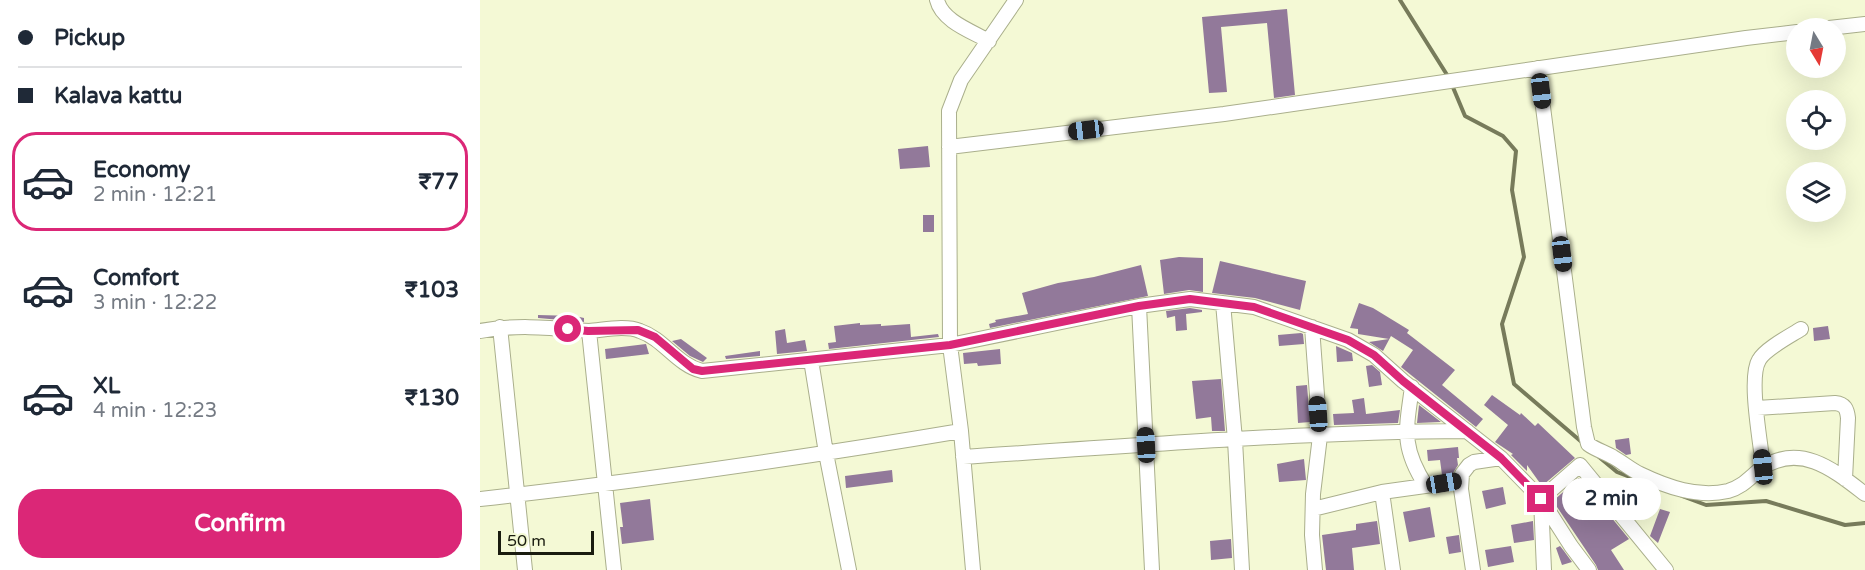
<!DOCTYPE html>
<meta charset="utf-8">
<style>
body{margin:0;font-family:"Varela Round",sans-serif;background:#f6f6f7;color:#1f2937;height:100vh;display:flex;flex-direction:column;font-size:22px;white-space:nowrap}
*{box-sizing:border-box;margin:0}
p{font-size:20px;color:#747a83}
.icon{flex:none;width:33px;height:33px;fill:none;stroke:currentColor;stroke-width:2;stroke-linecap:round;stroke-linejoin:round}
.map{position:relative;flex:1;overflow:hidden}
.side{display:flex;flex-direction:column;background:#fff;width:480px}
.side>*{flex:none}
.banner{display:grid;align-content:center;height:132px;padding:0 18px;background:#fff}
.needle{width:39px;rotate:170deg}
.fabs{position:absolute;left:1306px;top:18px;display:grid;gap:12px}
.fabs a{display:grid;place-items:center;width:60px;height:60px;border-radius:50%;background:#fff;box-shadow:0 6px 24px #0002;font-size:30px}
.scale{position:absolute;left:18px;bottom:15px;width:96px;box-sizing:border-box;padding-left:6px;border:3px solid #1a1c0f;border-top:0;font-size:16px;line-height:21px;white-space:nowrap;color:#1a1c0f;-webkit-text-stroke:4px #f4f9d5;paint-order:stroke}
.end{position:absolute;width:27px;height:27px;margin:-14px;border:8px solid #db2777;background:#fff;box-shadow:0 0 0 3px #fff}
.from{border-radius:50%}
.bubble{position:absolute;height:42px;border-radius:21px;background:#fff;box-shadow:0 6px 24px #0002;font-size:20px;font-weight:800;line-height:42px;text-align:center}
.car{position:absolute;width:18px;height:36px;margin:-18px -9px;border-radius:8px;box-shadow:0 0 4px 2px #0007;background:linear-gradient(#222 24%,#8ab4d8 0 40%,#222 0 76%,#8ab4d8 0 86%,#222 0)}
.banner b{display:flex;align-items:center;gap:21px;height:57px;font-size:22px}
.banner b+b{border-top:2px solid #e0e1e3}
.banner i{width:15px;height:15px;background:#1f2937}
ul{padding:0;list-style:none}
li{display:flex;align-items:center;gap:18px;height:99px;margin:0 12px 9px;padding:0 6px;border:3px solid transparent;border-radius:24px}
li div{flex:1}
li b{display:block;font-size:22px}
li em{font-style:normal;font-weight:800}
li.active{border-color:#db2777}
li>.icon{width:54px;height:54px;stroke-width:1.5}
.primary-button{display:flex;gap:12px;margin-top:auto;padding:12px 18px}
.primary-button a{flex:1;height:69px;border-radius:24px;background:#db2777;color:#fff;font-size:24px;font-weight:800;line-height:69px;text-align:center}
main{display:flex;flex:1;min-height:0}
.map>svg:first-child{display:block}
.lines{fill:none;stroke-linecap:round;stroke-linejoin:round}
.stream{stroke:#777b5b;stroke-width:4}
.building{fill:#92799a}
.street-casing{stroke:#aaaf8c;stroke-width:16}
.street{stroke:#fff;stroke-width:14}
.route{stroke:#db2777;stroke-width:8}
</style>
<main>
<section class="side">
<div class="banner">
<b><i class="from"></i>Pickup</b>
<b><i></i>Kalava kattu</b>
</div>
<ul>
<li class="active"><svg class="icon" aria-label="car" viewBox="0 0 24 24"><path d="M5 17H2v-5l4-1 3-4h7l3 4 3 1v5h-3M9 17h6M6 11h13"/><circle cx="7" cy="17" r="2"/><circle cx="17" cy="17" r="2"/></svg><div><b>Economy</b><p>2 min · 12:21</p></div><em>₹77</em></li>
<li><svg class="icon" aria-label="car" viewBox="0 0 24 24"><path d="M5 17H2v-5l4-1 3-4h7l3 4 3 1v5h-3M9 17h6M6 11h13"/><circle cx="7" cy="17" r="2"/><circle cx="17" cy="17" r="2"/></svg><div><b>Comfort</b><p>3 min · 12:22</p></div><em>₹103</em></li>
<li><svg class="icon" aria-label="car" viewBox="0 0 24 24"><path d="M5 17H2v-5l4-1 3-4h7l3 4 3 1v5h-3M9 17h6M6 11h13"/><circle cx="7" cy="17" r="2"/><circle cx="17" cy="17" r="2"/></svg><div><b>XL</b><p>4 min · 12:23</p></div><em>₹130</em></li>
</ul>
<div class="primary-button"><a>Confirm</a></div>
</section>
<div class="map">
<svg width="1385" height="570" viewBox="0 0 1385 570">
<rect width="100%" height="100%" fill="#f4f9d5"/>
<g class="lines">
<path class="stream" d="M 920,0 L 969,78
M 972,85 L 985,116 L 1023,136 L 1036,151 L 1032,190 L 1044,257 L 1022,324 L 1034,384 L 1104,444
M 1119,457 L 1137,472 L 1155,479
M 1202,496 L 1226,505 L 1286,501 L 1365,525 L 1385,523"/>
</g>
<path class="building" d="M 807,9 L 815,95 L 794,98 L 787,23 L 741,27 L 747,92 L 729,93 L 722,17 Z
M 448,146 L 450,167 L 420,169 L 418,149 Z
M 443,215 L 454,215 L 454,232 L 443,232 Z
M 699,257 L 723,258 L 723,292 L 709,290 L 684,294 L 680,260 Z
M 740,261 L 826,281 L 820,310 L 775,298 L 732,293 Z
M 661,265 L 668,296 L 510,328 L 509,324 L 516,322 L 515,320 L 548,314 L 542,293 L 578,283 L 614,277 Z
M 879,303 L 893,308 L 929,330 L 927,333 L 975,370 L 962,385 L 1003,419 L 996,427 L 921,367 L 933,350 L 911,336 L 903,351 L 889,342 L 909,339 L 878,334 L 878,329 L 870,328 Z
M 710,308 L 722,310 L 722,312 L 706,314 L 707,330 L 696,331 L 695,316 L 687,318 L 686,311 Z
M 58,315 L 95,316 L 104,318 L 104,322 L 58,318 Z
M 380,323 L 380,325 L 401,324 L 401,326 L 430,324 L 431,337 L 458,334 L 459,337 L 349,349 L 348,343 L 356,342 L 354,326 Z
M 1348,326 L 1350,339 L 1334,341 L 1333,328 Z
M 305,329 L 307,343 L 325,340 L 327,351 L 297,354 L 295,331 Z
M 821,333 L 823,334 L 824,344 L 799,346 L 798,335 Z
M 201,339 L 227,358 L 223,362 L 210,356 L 192,341 Z
M 166,344 L 169,354 L 126,359 L 125,349 Z
M 856,346 L 872,353 L 873,361 L 857,362 Z
M 520,349 L 521,364 L 498,366 L 497,363 L 484,364 L 483,353 Z
M 280,351 L 280,356 L 246,359 L 245,356 Z
M 892,365 L 900,372 L 902,385 L 889,387 L 886,366 Z
M 741,379 L 745,431 L 732,431 L 731,417 L 716,419 L 712,381 Z
M 827,385 L 830,422 L 818,423 L 816,386 Z
M 1012,395 L 1040,415 L 1041,413 L 1055,426 L 1058,423 L 1095,458 L 1062,486 L 1047,465 L 1047,471 L 1031,455 L 1033,454 L 1015,442 L 1028,425 L 1004,405 Z
M 884,398 L 886,414 L 920,410 L 918,423 L 854,425 L 853,414 L 874,413 L 872,400 Z
M 939,405 L 961,422 L 937,423 Z
M 1149,438 L 1151,454 L 1146,455 L 1136,448 L 1135,440 Z
M 978,447 L 979,458 L 977,458 L 978,465 L 973,473 L 962,475 L 960,460 L 948,461 L 947,450 Z
M 824,459 L 826,480 L 799,482 L 797,464 Z
M 412,470 L 413,482 L 366,488 L 365,476 Z
M 1099,478 L 1149,539 L 1131,550 L 1144,570 L 1118,570 L 1116,565 L 1073,501 Z
M 1023,487 L 1026,504 L 1006,509 L 1002,491 Z
M 170,499 L 174,540 L 142,544 L 140,527 L 143,527 L 140,503 Z
M 950,507 L 955,537 L 929,542 L 923,512 Z
M 1180,509 L 1190,512 L 1178,543 L 1170,536 Z
M 897,521 L 900,544 L 872,548 L 874,570 L 846,570 L 842,535 L 876,530 L 876,524 Z
M 1053,521 L 1054,540 L 1034,543 L 1031,525 Z
M 979,535 L 981,552 L 969,554 L 966,537 Z
M 751,539 L 752,558 L 731,560 L 730,541 Z
M 1031,546 L 1034,562 L 1008,567 L 1005,550 Z
M 1080,546 L 1084,551 L 1092,562 L 1082,565 L 1076,548 Z"/>
<g class="lines">
<g class="street-casing">
<path id="street" d="M 457,0 C 462,21 491,31 509,41
M 1349,28 L 1385,24
M 1058,68 L 1104,427 L 1108,444 C 1116,450 1125,452 1133,457 C 1142,462 1150,469 1160,474 C 1187,487 1218,498 1248,491 C 1263,487 1271,476 1282,468 C 1321,442 1355,471 1385,494
M 469,147 L 744,114 L 1266,38 L 1317,32
M 743,303 L 755,440 L 762,570
M 659,306 L 672,570
M 20,327 L 45,570
M 832,327 L 840,436 L 833,494 L 832,535 L 835,570
M 0,331 C 37,324 72,328 109,331
M 331,360 L 346,453 L 369,570
M 932,387 C 926,430 921,447 946,486
M 1277,408 L 1355,403 C 1365,404 1367,409 1368,418 L 1365,479
M 483,457 C 651,446 819,432 987,431
M 1283,467 C 1281,444 1268,378 1279,360 C 1285,349 1310,336 1321,329
M 902,492 L 913,570
M 0,499 C 161,481 321,458 481,431
M 833,509 L 902,492 L 981,481
M 134,570 L 109,331 C 124,330 145,325 160,331 C 184,339 197,365 222,371 L 470,345 L 659,306 L 710,299 L 774,307 L 868,340 L 894,355 L 923,381 L 1021,458 L 1061,499 L 1091,546 L 1109,570
M 493,570 L 481,431 L 470,345 L 469,111 L 481,80 L 536,0
M 993,570 L 981,489 L 982,474 L 989,465 L 994,462 L 1021,458
M 1064,570 L 1061,499 L 1100,465 L 1186,570"/>
</g>
<use href="#street" class="street"/>
</g>
<g class="lines">
<path class="route" d="M 88,329 L 108,331 L 158,330 L 175,337 L 213,369 L 222,371 L 470,345 L 659,306 L 710,299 L 774,307 L 868,340 L 894,355 L 923,381 L 1021,458 L 1061,499"/>
</g>
</svg>
<div class="fabs">
<a><svg class="needle" viewBox="-14 -14 28 28"><path d="M0-13l5 13h-10z" fill="#e53935"/><path d="M0 13l5-13h-10z" fill="#747a83"/></svg></a>
<a><svg class="icon" aria-label="locate" viewBox="0 0 24 24"><circle cx="12" cy="12" r="6"/><path d="M12 2v4M12 18v4M2 12h4M18 12h4"/></svg></a>
<a><svg class="icon" aria-label="layers" viewBox="0 0 24 24"><path d="M12 4l9 5-9 5-9-5zM3 14l9 5 9-5"/></svg></a>
</div>
<div class="scale">50 m</div>
<i class="end from" style="left:88px;top:329px"></i>
<i class="end" style="left:1061px;top:499px"></i>
<div class="bubble" style="left:1082px;top:478px;width:99px">2 min</div>
<i class="car" style="left:1061px;top:91px;rotate:173deg"></i>
<i class="car" style="left:606px;top:130px;rotate:263deg"></i>
<i class="car" style="left:1082px;top:254px;rotate:173deg"></i>
<i class="car" style="left:838px;top:414px;rotate:356deg"></i>
<i class="car" style="left:666px;top:445px;rotate:357deg"></i>
<i class="car" style="left:1283px;top:467px;rotate:354deg"></i>
<i class="car" style="left:964px;top:483px;rotate:81deg"></i>
</div>
</main>
